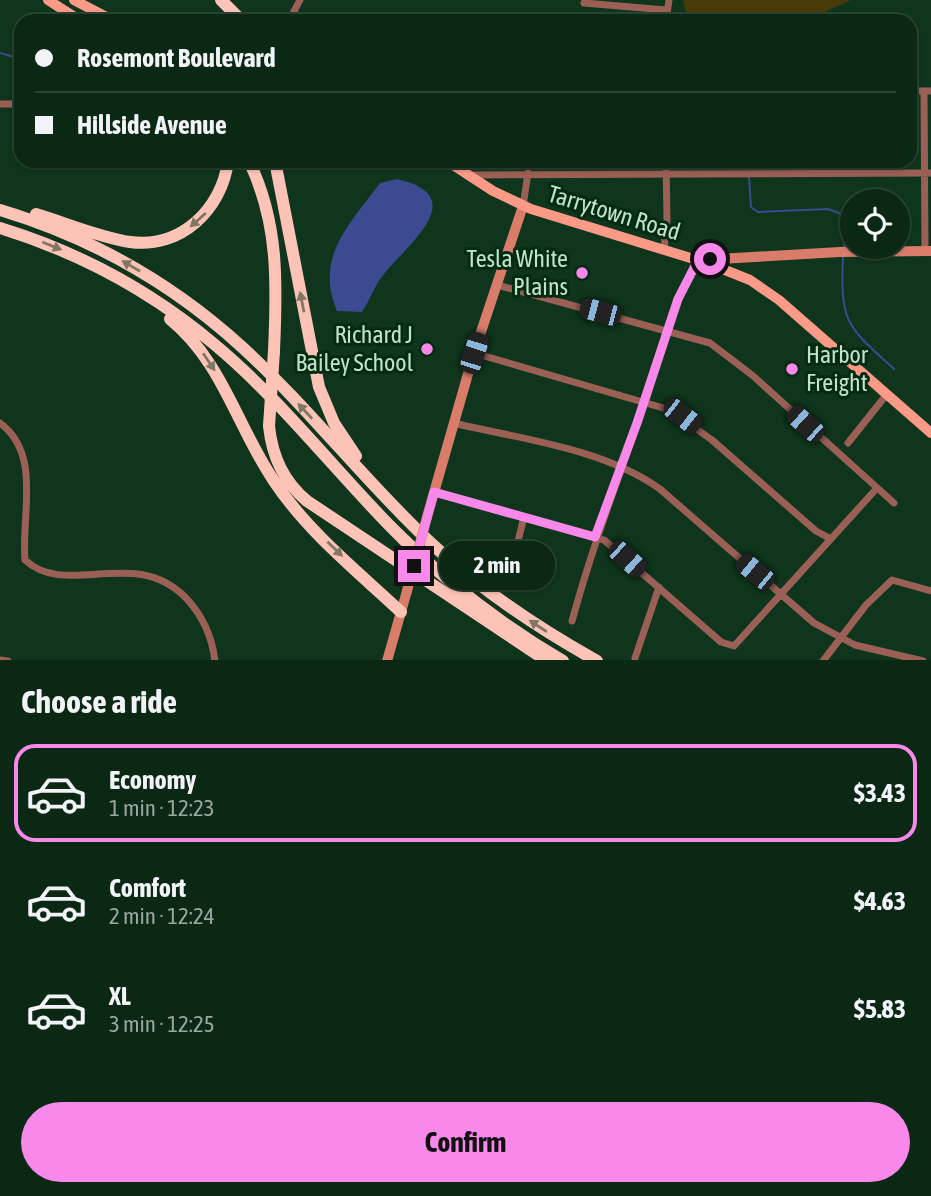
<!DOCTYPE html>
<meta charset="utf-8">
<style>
body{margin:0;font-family:"Asap Condensed",sans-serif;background:#193422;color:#f1f3f6;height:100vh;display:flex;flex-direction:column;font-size:26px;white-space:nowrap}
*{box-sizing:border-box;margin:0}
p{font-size:23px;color:#9aa6a0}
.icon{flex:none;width:38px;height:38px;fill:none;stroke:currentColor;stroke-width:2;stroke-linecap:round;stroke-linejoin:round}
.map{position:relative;height:660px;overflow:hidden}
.side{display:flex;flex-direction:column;background:#0b2815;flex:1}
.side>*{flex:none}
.guide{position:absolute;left:14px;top:14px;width:903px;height:154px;border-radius:21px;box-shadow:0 2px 5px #0004,0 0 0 2px #2b4434;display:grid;align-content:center;height:154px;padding:0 21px;background:#0b2815}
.tools{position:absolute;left:840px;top:189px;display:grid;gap:14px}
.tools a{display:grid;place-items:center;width:70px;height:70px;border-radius:50%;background:#0b2815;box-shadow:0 2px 5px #0004,0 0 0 2px #2b4434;font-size:35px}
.end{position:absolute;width:32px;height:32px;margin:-16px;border:9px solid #f888ea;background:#111;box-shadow:0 0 0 4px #111}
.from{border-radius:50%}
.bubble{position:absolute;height:49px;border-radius:24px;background:#0b2815;box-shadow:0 2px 5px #0004,0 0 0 2px #2b4434;font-size:23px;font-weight:700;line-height:49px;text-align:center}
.car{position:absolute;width:21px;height:42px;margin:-21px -10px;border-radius:9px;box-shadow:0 0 5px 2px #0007;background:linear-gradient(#222 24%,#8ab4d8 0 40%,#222 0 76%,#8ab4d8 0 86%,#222 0)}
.guide b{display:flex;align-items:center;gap:24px;height:66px;font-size:26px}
.guide b+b{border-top:2px solid #2b4434}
.guide i{width:18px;height:18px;background:#f1f3f6}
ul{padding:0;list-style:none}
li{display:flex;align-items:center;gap:21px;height:98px;margin:0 14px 10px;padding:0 7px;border:4px solid transparent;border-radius:21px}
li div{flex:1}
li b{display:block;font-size:26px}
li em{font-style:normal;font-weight:700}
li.on{border-color:#f888ea}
li>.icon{width:63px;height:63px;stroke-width:1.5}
h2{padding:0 21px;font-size:32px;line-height:84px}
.action{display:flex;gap:14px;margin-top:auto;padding:14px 21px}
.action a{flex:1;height:80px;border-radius:42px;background:#f888ea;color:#111;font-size:28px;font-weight:700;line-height:80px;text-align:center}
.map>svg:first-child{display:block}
.green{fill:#493b09}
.water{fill:#3b4a91}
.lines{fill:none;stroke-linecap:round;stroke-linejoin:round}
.stream{stroke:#3b4a91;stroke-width:2}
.minor{stroke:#9b6055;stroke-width:7}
.secondary{stroke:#d97c6a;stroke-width:10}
.primary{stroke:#fb9a87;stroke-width:10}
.motorway{stroke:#fec3b7;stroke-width:12}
.secondary-bridge{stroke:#d97c6a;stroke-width:10}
.motorway-bridge{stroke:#fec3b7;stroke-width:12}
.oneway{fill:#807764}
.route{stroke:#f888ea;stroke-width:9}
.poi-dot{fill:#f888ea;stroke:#032b12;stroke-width:2.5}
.labels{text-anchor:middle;stroke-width:6;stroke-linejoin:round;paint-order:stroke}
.street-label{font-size:24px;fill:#c1e4c9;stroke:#032b12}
.poi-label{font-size:24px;fill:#c1e4c9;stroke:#032b12;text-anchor:end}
</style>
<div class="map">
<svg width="931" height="661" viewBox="0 0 931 661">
<rect width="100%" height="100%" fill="#0f351c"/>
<path class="green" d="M 683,0 L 851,0 L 805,21 L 688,21 Z"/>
<path class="water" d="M 397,179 C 472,196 409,243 384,274 C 374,286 370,300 362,312 L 337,311 C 314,257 350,224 380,183 Z"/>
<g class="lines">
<path class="stream" d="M 0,53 L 21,59
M 750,167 L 750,161
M 749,177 L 751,207 L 758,212 L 828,209 L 839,213 L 846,227 L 844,247
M 843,257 C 840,324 847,326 894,369"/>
<path class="minor" d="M 584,3 L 666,10
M 289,21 L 300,0
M 666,21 L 669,0
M 910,91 L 931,91
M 924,91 L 925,251
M 0,104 L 21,104
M 470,175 L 931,173
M 523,206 L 528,173
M 664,250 L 667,220 L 666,161
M 497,285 L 710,343 L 752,375 L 894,503
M 474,353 L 670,410 L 712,440 L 816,531 L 831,539
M 0,423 C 42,454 21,514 25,560 C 67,599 134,545 186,598 C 203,616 212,636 215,661
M 453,423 C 521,439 602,448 660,489 L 814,623 L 855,645 L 923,661
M 848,443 L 887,394
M 434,492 L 604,540 L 721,642 L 734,646 L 877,488
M 508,581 L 524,517
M 572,621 C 593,544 620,474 646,399 C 661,353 672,302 698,260
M 635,658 L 659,587
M 0,660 L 8,661
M 823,661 L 866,605 L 892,580 L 931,591"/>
<path class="secondary" d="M 701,260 L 840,252 L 931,251
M 427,517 L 474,353 L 523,206
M 387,661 L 407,591"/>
<path class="primary" d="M 48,0 L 81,21
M 74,0 L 114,21
M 447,161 L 493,191 L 531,209 L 710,264 L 750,280 L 779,300 L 931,433"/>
<path class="motorway" d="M 221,0 L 242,21
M 249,161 C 279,223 277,284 274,351
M 275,161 L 319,387 L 334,423 L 356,456
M 0,210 C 90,237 173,284 242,347 C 310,409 366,483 433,545 C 482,591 538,628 597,661
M 36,214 C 66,223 98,237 130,242 C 181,249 222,209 228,161
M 0,228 C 78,252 151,291 214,344 C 279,398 332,467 391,527 C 442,579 500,624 563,661
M 170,319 C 223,362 237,427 274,481 C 307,531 357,571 401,612
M 269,426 C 272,456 284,482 307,501 L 547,661"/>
<path class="secondary-bridge" d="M 407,591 L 427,517"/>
<path class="motorway-bridge" d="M 269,426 L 274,351"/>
</g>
<defs><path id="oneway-solid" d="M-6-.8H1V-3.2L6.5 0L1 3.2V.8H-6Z" transform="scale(1.75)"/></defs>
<g class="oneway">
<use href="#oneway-solid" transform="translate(198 220) rotate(138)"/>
<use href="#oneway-solid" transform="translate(52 246) rotate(22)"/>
<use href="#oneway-solid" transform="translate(131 266) rotate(-150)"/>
<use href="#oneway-solid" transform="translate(302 302) rotate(-101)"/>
<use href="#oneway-solid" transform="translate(209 362) rotate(56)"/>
<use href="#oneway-solid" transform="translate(305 411) rotate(-133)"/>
<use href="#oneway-solid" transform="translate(335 549) rotate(44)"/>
<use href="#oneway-solid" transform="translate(538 626) rotate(-147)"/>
</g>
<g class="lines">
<path class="route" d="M 414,566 L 434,492 L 595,537 L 637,423 L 678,299 L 698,260 L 710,259"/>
</g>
<g class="poi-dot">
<circle cx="582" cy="273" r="7"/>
<circle cx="427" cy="349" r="7"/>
<circle cx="792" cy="369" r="7"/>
</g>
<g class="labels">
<g class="street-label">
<text transform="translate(614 213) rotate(17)" y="8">Tarrytown Road</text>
</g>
<g class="poi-label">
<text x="568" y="267">Tesla White<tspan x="568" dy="28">Plains</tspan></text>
<text x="413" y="343">Richard J<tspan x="413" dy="28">Bailey School</tspan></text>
<text x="806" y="363" text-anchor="start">Harbor<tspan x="806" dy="28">Freight</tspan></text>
</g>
</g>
</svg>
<div class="tools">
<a><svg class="icon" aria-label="locate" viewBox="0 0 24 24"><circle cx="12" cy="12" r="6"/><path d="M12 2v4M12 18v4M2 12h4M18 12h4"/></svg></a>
</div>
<i class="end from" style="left:710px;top:259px"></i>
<i class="end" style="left:414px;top:566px"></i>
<div class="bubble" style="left:439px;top:541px;width:116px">2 min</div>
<i class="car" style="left:600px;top:312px;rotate:285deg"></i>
<i class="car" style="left:474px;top:353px;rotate:18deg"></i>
<i class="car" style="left:682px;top:416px;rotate:128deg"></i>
<i class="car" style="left:805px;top:424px;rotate:312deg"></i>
<i class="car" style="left:627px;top:559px;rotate:132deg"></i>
<i class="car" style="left:755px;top:572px;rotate:309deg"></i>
<div class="guide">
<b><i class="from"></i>Rosemont Boulevard</b>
<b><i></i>Hillside Avenue</b>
</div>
</div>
<section class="side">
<h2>Choose a ride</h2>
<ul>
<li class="on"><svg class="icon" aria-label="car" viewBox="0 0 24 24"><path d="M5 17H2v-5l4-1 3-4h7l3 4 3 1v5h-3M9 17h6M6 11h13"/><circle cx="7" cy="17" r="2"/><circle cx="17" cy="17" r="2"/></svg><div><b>Economy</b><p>1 min · 12:23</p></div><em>$3.43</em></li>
<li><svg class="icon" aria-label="car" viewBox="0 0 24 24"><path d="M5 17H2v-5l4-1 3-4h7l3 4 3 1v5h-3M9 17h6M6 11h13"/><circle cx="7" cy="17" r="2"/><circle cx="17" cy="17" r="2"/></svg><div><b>Comfort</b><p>2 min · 12:24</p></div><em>$4.63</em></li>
<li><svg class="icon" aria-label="car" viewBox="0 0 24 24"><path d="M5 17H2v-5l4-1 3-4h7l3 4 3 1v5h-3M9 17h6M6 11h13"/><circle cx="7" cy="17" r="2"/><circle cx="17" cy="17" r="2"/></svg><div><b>XL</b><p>3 min · 12:25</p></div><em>$5.83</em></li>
</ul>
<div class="action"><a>Confirm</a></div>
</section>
